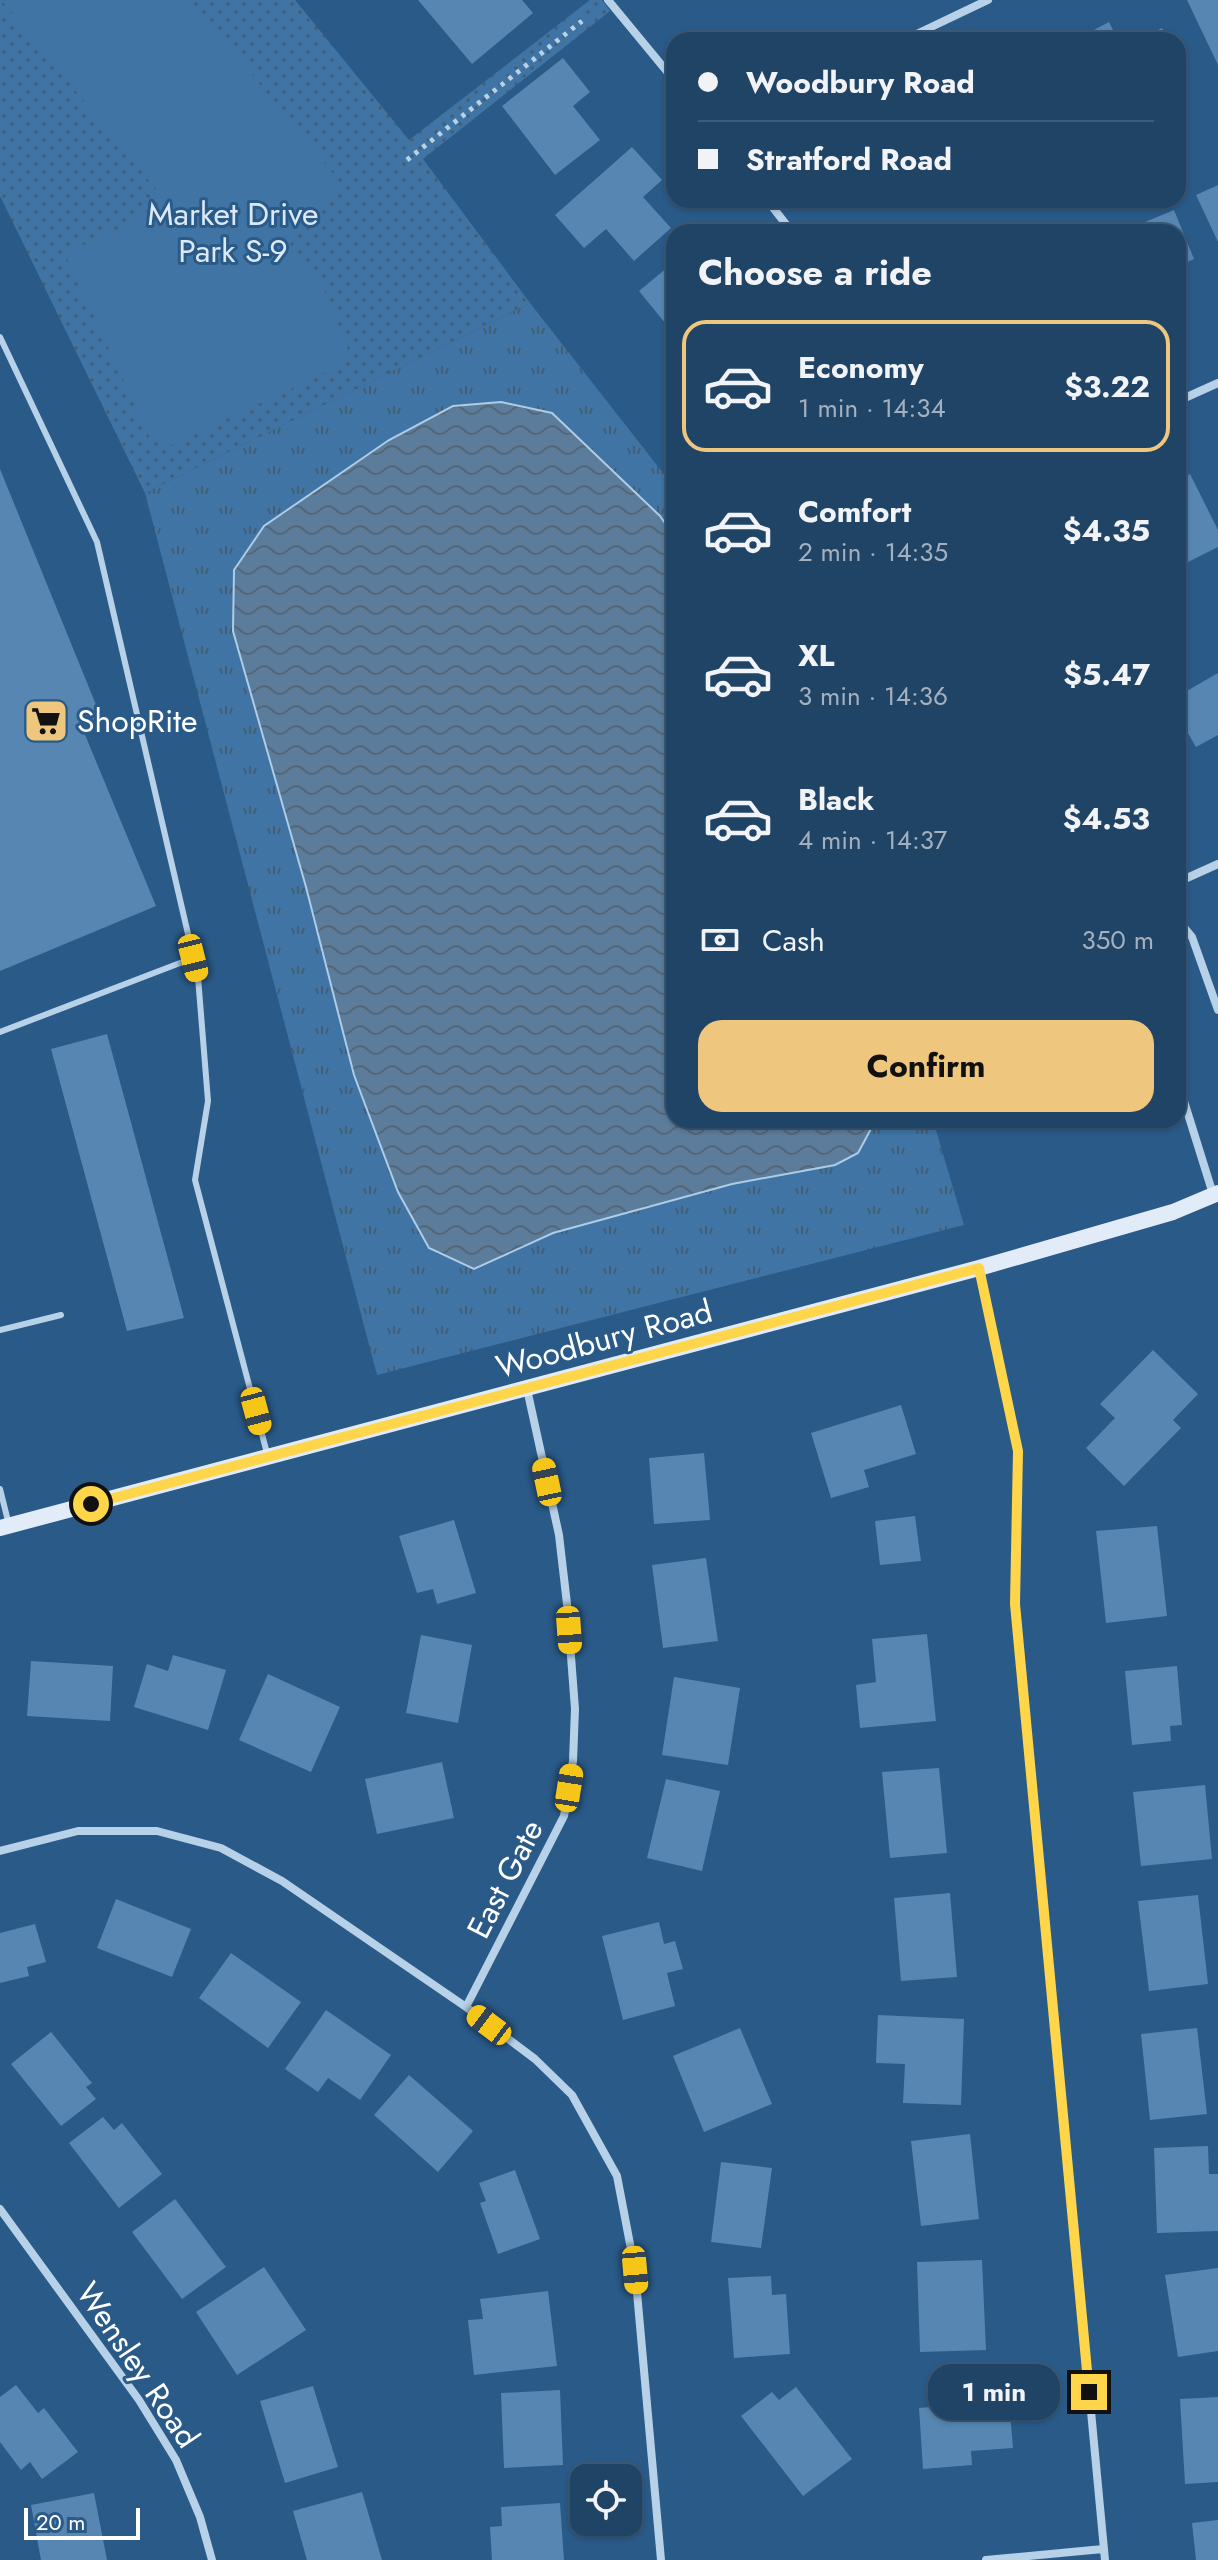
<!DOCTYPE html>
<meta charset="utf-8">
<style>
body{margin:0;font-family:Jost,sans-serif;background:#284b6c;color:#f1f3f6;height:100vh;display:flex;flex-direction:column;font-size:30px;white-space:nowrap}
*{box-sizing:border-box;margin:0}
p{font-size:26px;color:#a2b0bf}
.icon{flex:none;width:44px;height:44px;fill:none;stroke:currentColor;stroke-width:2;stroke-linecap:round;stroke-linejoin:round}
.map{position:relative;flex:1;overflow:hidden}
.panel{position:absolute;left:666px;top:224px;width:520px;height:904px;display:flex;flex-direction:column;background:#204466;border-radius:24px;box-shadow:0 2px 6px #0004,0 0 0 2px #3d5c7a}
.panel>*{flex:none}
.top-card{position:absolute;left:666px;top:32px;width:520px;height:176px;border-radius:24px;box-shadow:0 2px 6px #0004,0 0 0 2px #3d5c7a;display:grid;align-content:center;height:176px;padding:0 32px;background:#204466}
.fabs{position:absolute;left:570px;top:2464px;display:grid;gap:16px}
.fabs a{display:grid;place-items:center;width:72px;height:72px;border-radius:16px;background:#204466;box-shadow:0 2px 6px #0004,0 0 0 2px #3d5c7a;font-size:40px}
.scale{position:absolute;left:24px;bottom:20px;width:116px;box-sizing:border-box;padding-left:8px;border:4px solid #fff;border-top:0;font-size:22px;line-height:28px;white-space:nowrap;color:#fff;-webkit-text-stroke:6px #2a5a88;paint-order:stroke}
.end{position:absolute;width:36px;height:36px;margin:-18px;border:10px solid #ffd54a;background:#111;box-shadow:0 0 0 4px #111}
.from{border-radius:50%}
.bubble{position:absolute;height:56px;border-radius:24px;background:#204466;box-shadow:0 2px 6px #0004,0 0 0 2px #3d5c7a;font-size:26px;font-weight:700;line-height:56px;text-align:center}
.car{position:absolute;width:24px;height:48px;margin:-24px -12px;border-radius:10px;box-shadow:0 0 6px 2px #0007;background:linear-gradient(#f5c518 24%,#345 0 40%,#f5c518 0 76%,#345 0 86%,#f5c518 0)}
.top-card b{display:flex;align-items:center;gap:28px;height:76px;font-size:30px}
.top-card b+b{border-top:2px solid #3d5c7a}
.top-card i{width:20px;height:20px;background:#f1f3f6}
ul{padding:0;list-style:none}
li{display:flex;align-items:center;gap:24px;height:132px;margin:0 16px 12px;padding:0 16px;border:4px solid transparent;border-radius:24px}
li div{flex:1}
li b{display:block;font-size:30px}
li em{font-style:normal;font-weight:700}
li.selected{border-color:#efc67e}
li>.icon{width:72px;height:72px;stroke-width:1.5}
h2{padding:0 32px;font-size:36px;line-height:96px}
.pay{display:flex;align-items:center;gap:20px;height:88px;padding:0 32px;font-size:30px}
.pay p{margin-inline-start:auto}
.cta{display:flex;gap:16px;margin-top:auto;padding:16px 32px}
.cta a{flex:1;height:92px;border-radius:24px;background:#efc67e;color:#111;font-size:32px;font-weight:700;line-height:92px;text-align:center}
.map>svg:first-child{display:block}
.grass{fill:url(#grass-tufts)}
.park{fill:url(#park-dots)}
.pitch{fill:#3f74a4}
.water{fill:url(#water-waves);stroke:#accce8;stroke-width:2}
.building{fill:#5686b1}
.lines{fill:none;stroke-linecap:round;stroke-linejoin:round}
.path{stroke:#b7d1e8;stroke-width:5;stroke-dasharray:4 6;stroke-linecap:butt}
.lane{stroke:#b7d1e8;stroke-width:6}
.street{stroke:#b7d1e8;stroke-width:8}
.secondary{stroke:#e1ecf8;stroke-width:16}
.route{stroke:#ffd54a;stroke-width:10}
.labels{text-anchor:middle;stroke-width:6;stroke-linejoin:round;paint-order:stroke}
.park-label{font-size:32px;fill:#dbe9f7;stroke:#2a5a88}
.poi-label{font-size:32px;fill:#fff;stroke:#2a5a88;text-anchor:start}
.street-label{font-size:32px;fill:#fff;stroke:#2a5a88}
</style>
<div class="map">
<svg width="1218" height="2560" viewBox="0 0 1218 2560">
<defs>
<pattern id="grass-tufts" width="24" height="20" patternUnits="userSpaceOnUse" patternTransform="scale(2)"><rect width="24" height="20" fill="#3f74a4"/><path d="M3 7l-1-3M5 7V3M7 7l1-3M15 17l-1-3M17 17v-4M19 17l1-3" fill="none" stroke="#465e74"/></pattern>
<pattern id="park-dots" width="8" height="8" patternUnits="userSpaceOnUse" patternTransform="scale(2)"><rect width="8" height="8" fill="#3f74a4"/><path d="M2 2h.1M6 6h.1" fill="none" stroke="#465e74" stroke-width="1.8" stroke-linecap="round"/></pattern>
<pattern id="water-waves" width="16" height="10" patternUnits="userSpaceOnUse" patternTransform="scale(2)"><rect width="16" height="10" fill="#5c7c9b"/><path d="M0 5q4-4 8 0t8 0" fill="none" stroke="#567"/></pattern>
</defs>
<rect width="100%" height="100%" fill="#2a5a88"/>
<path class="grass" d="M 530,303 L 674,487 L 674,1120 L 933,1120 L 964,1225 L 377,1375 L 145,493 Z"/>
<path class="park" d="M 0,0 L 295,0 L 409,140 L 590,0 L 602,0 L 610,11 L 423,159 L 530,303 L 145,493 L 0,196 Z"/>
<path class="pitch" d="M 1,0 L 191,0 L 345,188 L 281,240 L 319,277 L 352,360 L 170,446 L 150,438 L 65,254 L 153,212 L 173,210 Z"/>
<path class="water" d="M 501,402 L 552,413 L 660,516 L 674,536 L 674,1120 L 872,1120 L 873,1125 L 858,1153 L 835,1165 L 732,1184 L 553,1233 L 474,1269 L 429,1248 L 398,1192 L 354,1075 L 306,887 L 233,631 L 234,570 L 264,526 L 389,440 L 453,406 Z"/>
<path class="building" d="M 418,0 L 522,0 L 533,13 L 472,64 Z
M 1187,0 L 1218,0 L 1218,65 Z
M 1109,22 L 1118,40 L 1075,40 Z
M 1162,28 L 1168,40 L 1139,40 Z
M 563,58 L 590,92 L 573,106 L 600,140 L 555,175 L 502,106 Z
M 632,147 L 662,180 L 643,197 L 671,228 L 634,261 L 606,229 L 584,248 L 555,215 Z
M 1218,185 L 1218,242 L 1196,195 Z
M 1174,210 L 1194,259 L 1178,266 L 1178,232 L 1121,232 Z
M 674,262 L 674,334 L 639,291 Z
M 0,469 L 101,717 L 81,725 L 156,906 L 0,971 Z
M 1190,474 L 1218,530 L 1218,547 L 1178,567 L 1178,480 Z
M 1218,673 L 1218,735 L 1196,747 L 1178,716 L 1178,696 Z
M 107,1034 L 184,1318 L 127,1331 L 51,1049 Z
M 1153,1350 L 1198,1394 L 1173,1420 L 1181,1428 L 1124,1486 L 1086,1448 L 1115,1418 L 1100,1404 Z
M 901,1405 L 916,1454 L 864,1470 L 869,1487 L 831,1498 L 811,1433 Z
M 704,1453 L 710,1520 L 654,1524 L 649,1458 Z
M 915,1516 L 921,1561 L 880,1565 L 875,1521 Z
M 454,1520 L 476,1593 L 437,1604 L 433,1589 L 417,1593 L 399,1536 Z
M 1157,1526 L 1167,1616 L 1106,1623 L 1096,1531 Z
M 706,1558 L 718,1641 L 663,1648 L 652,1565 Z
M 927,1634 L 936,1721 L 860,1728 L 856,1685 L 876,1682 L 872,1639 Z
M 421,1635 L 472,1645 L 458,1723 L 406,1713 Z
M 173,1655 L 226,1670 L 208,1730 L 134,1707 L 147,1664 L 168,1671 Z
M 31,1661 L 113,1666 L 110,1721 L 27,1716 Z
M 1177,1666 L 1182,1725 L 1170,1726 L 1171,1741 L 1132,1745 L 1125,1671 Z
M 268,1674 L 340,1707 L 311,1772 L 239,1740 Z
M 674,1677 L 740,1688 L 728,1765 L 662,1755 Z
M 442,1762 L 454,1818 L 377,1834 L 365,1779 Z
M 939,1768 L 947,1853 L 890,1858 L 882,1772 Z
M 666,1779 L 720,1791 L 702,1871 L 647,1858 Z
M 1205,1785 L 1212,1859 L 1141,1866 L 1133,1792 Z
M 950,1893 L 957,1977 L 901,1981 L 894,1898 Z
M 1198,1895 L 1208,1984 L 1149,1991 L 1138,1901 Z
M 116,1899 L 191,1929 L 172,1977 L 97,1948 Z
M 659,1922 L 664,1944 L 675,1941 L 683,1969 L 667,1973 L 675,2006 L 623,2020 L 602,1936 Z
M 35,1924 L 46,1962 L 27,1967 L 29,1976 L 0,1983 L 0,1933 Z
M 231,1953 L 301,2002 L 268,2048 L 199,1998 Z
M 326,2010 L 391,2055 L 360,2100 L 328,2078 L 318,2092 L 285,2069 Z
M 878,2015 L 964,2019 L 961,2105 L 903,2103 L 905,2064 L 876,2063 Z
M 740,2028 L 772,2104 L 704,2132 L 673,2056 Z
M 1197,2028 L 1207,2114 L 1150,2120 L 1141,2034 Z
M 51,2032 L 92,2083 L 86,2087 L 96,2099 L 61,2126 L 11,2064 Z
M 409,2075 L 473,2131 L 438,2172 L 374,2115 Z
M 103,2117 L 114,2130 L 122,2123 L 162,2174 L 119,2208 L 69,2143 Z
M 970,2134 L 979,2219 L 921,2226 L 911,2141 Z
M 1208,2146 L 1209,2174 L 1218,2174 L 1218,2231 L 1157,2233 L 1154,2148 Z
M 721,2162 L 772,2168 L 761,2248 L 711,2242 Z
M 515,2170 L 540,2239 L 498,2254 L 480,2203 L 486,2201 L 479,2183 Z
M 175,2199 L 226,2267 L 182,2299 L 132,2232 Z
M 982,2260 L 986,2350 L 920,2352 L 917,2262 Z
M 264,2267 L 306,2330 L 237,2375 L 196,2312 Z
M 1218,2268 L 1218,2351 L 1178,2357 L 1165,2275 Z
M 771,2276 L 772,2295 L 786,2294 L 790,2354 L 734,2358 L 728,2278 Z
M 548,2291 L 557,2366 L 474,2375 L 468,2320 L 483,2319 L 480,2299 Z
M 16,2385 L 38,2413 L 44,2408 L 78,2452 L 42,2479 L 30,2462 L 21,2470 L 0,2442 L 0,2397 Z
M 313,2386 L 338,2467 L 285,2483 L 260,2401 Z
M 796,2387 L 852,2459 L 803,2496 L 741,2416 L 772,2392 L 779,2400 Z
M 560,2390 L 563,2465 L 504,2468 L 501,2393 Z
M 1218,2397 L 1218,2482 L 1185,2484 L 1180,2399 Z
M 1009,2401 L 1013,2448 L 971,2451 L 972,2465 L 923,2469 L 919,2408 Z
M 362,2492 L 382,2560 L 307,2560 L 293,2511 Z
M 94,2493 L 107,2560 L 41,2560 L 31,2505 Z
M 560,2503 L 564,2560 L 492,2560 L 490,2527 L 502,2526 L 501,2507 Z
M 1218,2520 L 1218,2560 L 1196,2560 L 1192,2523 Z"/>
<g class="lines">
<path class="path" d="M 407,160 L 582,21"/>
<path class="lane" d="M 0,337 L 97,542 L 198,977 L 208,1101 L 195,1180 L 268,1457
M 0,1032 L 193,958
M 0,1330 L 61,1315
M 0,1489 L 9,1525"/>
<path class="street" d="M 608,0 L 674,80
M 904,40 L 988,0
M 767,200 L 792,232
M 1178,401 L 1218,383
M 1178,882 L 1218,864
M 1178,920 L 1192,937 L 1218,1010
M 1178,1082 L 1213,1194
M 979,1269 L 1018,1451 L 1015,1604 L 1105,2560
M 0,1851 L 78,1831 L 157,1831 L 221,1848 L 282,1881 L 466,2007 L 535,2059 L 572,2095 L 617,2176 L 635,2270 L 661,2560
M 466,2007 L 564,1816 L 573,1761 L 575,1709 L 567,1604 L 559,1535 L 527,1389
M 0,2209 L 139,2400 L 176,2460 L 200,2517 L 212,2560
M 986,2560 L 1103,2549"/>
<path class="secondary" d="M 0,1528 L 979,1268 L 1173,1212 L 1218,1193"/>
</g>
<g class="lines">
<path class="route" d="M 91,1504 L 979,1268 L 1018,1451 L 1015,1604 L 1089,2392"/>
</g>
<defs>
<g id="supermarket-square" transform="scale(2.3)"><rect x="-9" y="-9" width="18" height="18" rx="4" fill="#efc67e" stroke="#2a5a88"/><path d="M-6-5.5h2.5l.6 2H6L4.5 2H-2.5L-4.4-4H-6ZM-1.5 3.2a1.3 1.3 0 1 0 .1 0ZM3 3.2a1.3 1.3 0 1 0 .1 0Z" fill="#111"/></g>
</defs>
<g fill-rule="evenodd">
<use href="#supermarket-square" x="46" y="721"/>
</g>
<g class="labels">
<g class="park-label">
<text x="233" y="225">Market Drive<tspan x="233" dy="37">Park S-9</tspan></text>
</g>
<g class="poi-label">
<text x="77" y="732">ShopRite</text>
</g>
<g class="street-label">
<text transform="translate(604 1339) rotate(-15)" y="11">Woodbury Road</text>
<text transform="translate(505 1879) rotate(-63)" y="11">East Gate</text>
<text transform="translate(138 2365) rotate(56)" y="11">Wensley Road</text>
</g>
</g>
</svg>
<div class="fabs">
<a><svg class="icon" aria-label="locate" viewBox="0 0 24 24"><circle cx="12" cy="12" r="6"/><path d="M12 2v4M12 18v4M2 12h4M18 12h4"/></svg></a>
</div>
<div class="scale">20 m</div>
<i class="end from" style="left:91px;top:1504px"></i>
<i class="end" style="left:1089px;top:2392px"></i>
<div class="bubble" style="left:928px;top:2364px;width:132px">1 min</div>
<i class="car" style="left:193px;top:958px;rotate:166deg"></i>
<i class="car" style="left:256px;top:1411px;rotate:165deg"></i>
<i class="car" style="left:547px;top:1482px;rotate:348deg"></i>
<i class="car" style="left:569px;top:1630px;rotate:176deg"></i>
<i class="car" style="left:569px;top:1788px;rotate:9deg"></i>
<i class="car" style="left:489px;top:2025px;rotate:307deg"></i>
<i class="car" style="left:635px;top:2270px;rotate:175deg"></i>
<div class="top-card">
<b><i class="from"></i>Woodbury Road</b>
<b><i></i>Stratford Road</b>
</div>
<section class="panel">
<h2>Choose a ride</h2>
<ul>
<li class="selected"><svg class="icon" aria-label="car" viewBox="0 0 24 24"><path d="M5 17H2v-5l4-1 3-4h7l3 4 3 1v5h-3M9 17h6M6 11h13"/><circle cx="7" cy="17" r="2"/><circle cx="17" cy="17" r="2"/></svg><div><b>Economy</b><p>1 min · 14:34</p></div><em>$3.22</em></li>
<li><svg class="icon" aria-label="car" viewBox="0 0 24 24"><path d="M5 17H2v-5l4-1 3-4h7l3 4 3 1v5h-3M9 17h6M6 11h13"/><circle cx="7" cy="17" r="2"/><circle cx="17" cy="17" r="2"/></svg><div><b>Comfort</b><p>2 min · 14:35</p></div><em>$4.35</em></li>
<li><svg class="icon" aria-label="car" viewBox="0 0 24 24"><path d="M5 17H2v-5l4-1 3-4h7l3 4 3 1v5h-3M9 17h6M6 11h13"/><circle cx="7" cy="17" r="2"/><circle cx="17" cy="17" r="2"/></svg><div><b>XL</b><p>3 min · 14:36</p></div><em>$5.47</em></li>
<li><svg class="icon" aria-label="car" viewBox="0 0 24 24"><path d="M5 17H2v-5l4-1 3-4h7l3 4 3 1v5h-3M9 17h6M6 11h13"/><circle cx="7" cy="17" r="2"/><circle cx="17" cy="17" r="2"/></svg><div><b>Black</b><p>4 min · 14:37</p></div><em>$4.53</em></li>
</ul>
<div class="pay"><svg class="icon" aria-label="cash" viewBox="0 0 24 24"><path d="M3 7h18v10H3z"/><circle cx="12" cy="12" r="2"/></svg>Cash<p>350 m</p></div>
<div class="cta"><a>Confirm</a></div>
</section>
</div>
